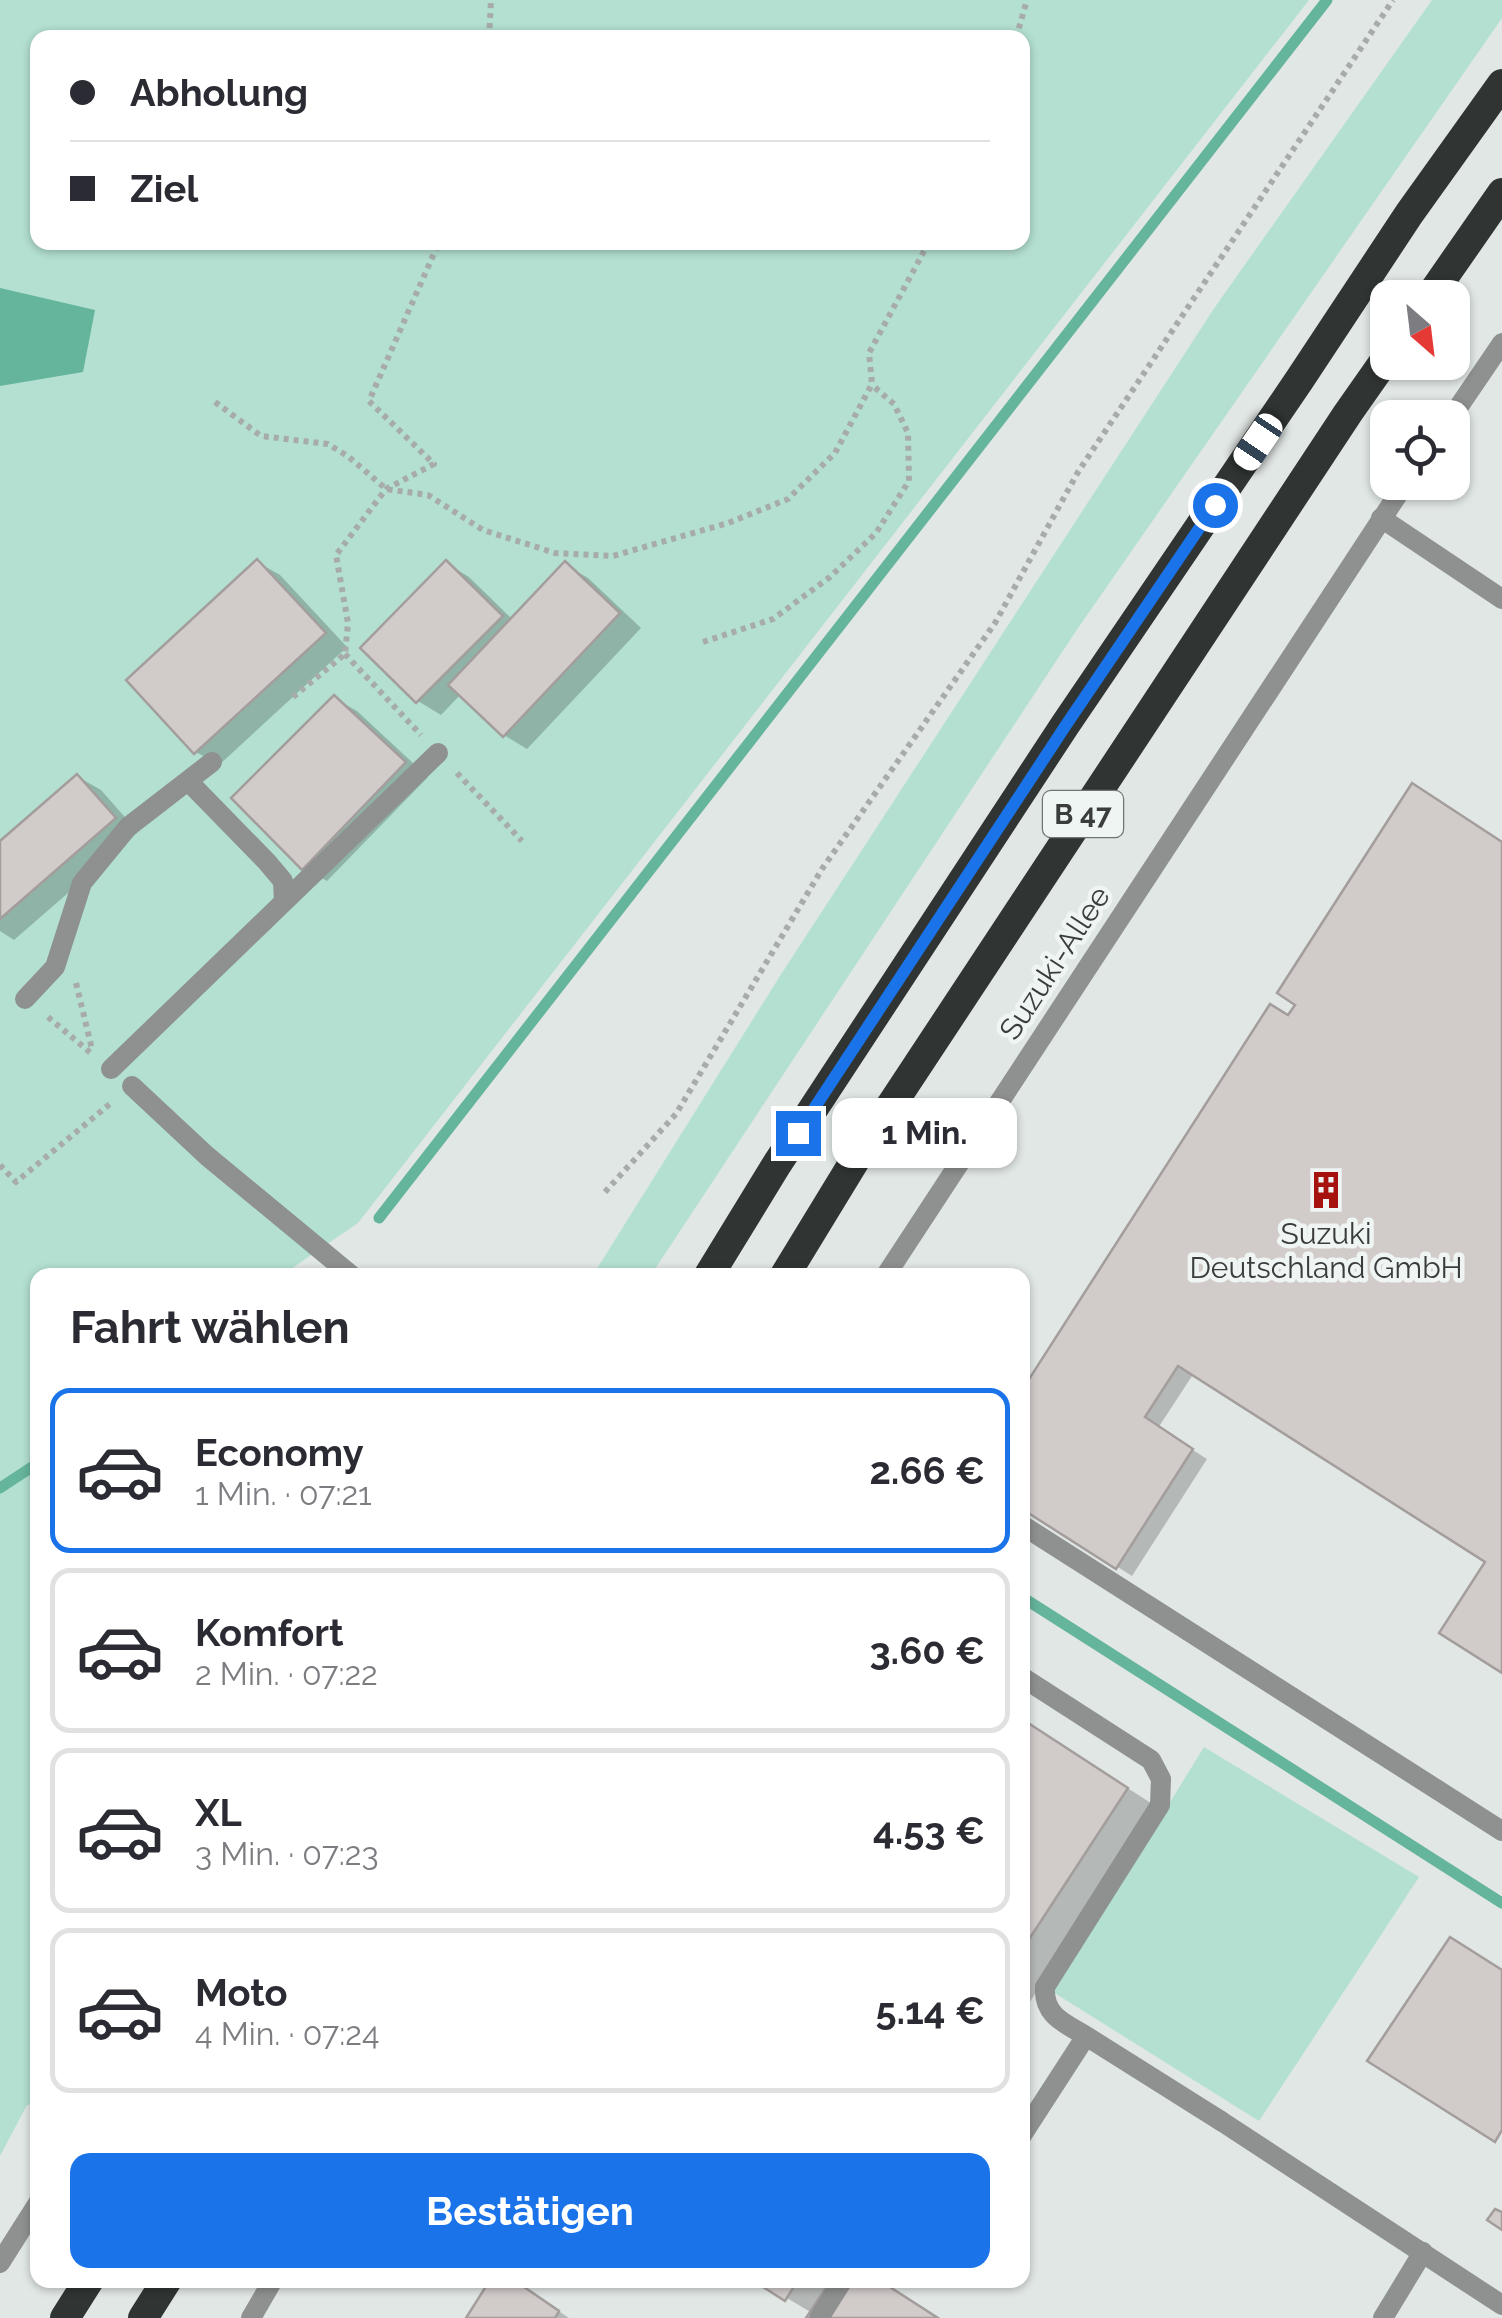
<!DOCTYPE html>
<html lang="de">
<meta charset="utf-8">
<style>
body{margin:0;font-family:Raleway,sans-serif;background:#f2f2f3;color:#2b2b33;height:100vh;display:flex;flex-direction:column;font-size:38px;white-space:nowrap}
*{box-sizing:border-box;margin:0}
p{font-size:32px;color:#7c7c81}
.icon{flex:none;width:55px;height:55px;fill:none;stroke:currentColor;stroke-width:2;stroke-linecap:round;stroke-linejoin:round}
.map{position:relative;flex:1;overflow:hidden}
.side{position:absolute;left:30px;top:1268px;width:1000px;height:1020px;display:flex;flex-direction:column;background:#fff;border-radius:20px;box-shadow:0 2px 8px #0004}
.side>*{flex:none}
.top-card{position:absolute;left:30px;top:30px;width:1000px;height:220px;border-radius:20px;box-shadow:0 2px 8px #0004;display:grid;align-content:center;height:220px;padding:0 40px;background:#fff}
.needle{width:65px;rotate:152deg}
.controls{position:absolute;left:1370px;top:280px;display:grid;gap:20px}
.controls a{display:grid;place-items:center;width:100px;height:100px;border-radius:20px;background:#fff;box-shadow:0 2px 8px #0004;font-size:50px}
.end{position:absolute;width:45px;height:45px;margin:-22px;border:12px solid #1a73e8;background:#fff;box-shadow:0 0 0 5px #fff}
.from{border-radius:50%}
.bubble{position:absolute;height:70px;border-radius:20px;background:#fff;box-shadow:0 2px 8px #0004;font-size:32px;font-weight:700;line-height:70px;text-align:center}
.car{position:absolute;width:30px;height:60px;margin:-30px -15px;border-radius:12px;box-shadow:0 0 8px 2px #0007;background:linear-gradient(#fff 24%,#345 0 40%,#fff 0 76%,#345 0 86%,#fff 0)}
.top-card b{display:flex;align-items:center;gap:35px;height:95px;font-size:38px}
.top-card b+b{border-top:2px solid #e1e1e2}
.top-card i{width:25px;height:25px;background:#2b2b33}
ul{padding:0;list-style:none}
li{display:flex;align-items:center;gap:30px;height:165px;margin:0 20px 15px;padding:0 20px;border:5px solid #e1e1e2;border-radius:20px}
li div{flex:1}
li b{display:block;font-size:38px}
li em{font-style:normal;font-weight:700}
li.current{border-color:#1a73e8}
li>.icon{width:90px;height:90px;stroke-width:1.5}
h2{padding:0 40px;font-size:45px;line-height:120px}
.primary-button{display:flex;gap:20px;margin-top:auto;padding:20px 40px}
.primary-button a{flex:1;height:115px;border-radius:20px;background:#1a73e8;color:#fff;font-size:40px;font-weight:700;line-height:115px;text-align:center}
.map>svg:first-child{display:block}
.green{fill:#b3e0d1;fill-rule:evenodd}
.water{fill:#65b49c}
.shadow{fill:#0003}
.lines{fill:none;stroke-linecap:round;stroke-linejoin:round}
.stream{stroke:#65b49c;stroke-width:11}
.building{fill:#d1cbca;stroke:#a39d9c;stroke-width:2.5}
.path{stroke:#a7acab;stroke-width:6;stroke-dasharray:5 5;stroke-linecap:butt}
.lane{stroke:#8e9190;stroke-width:20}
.street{stroke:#8e9190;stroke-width:20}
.highway{stroke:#303533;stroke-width:30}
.route{stroke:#1a73e8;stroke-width:12}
.labels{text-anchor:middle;stroke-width:9;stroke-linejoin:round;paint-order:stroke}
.shield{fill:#eef5f2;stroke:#707473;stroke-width:2.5}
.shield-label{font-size:28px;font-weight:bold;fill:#3a3d3c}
.street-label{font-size:30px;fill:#3a3d3c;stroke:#eef5f2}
.poi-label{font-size:30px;fill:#3a3d3c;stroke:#eef5f2}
</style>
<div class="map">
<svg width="1502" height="2318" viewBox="0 0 1502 2318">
<rect width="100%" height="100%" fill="#e1e7e5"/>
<path class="green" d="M 0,0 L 1309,0 L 358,1223 L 282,1275 L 38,1275 L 38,2103 L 27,2105 L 0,2156 ZM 38,38 L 1022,38 L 1022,242 L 38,242 Z
M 1432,0 L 1502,0 L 1502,18 L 1076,631 L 651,1275 L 593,1275 L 780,976 L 1215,307 Z
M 1204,1747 L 1419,1877 L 1259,2121 L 1053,1992 Z"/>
<path class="water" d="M 0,288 L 95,310 L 83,372 L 0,386 Z"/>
<path class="shadow" d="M 257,562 L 280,575 L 347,647 L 219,765 L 196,752 Z
M 446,563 L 469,577 L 513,620 L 565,565 L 588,578 L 641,628 L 527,749 L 504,735 L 461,694 L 441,715 L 418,701 L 363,648 Z
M 334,698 L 357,711 L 428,777 L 327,881 L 304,868 Z
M 78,777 L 101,790 L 138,832 L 14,940 L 0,931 L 0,845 Z
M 1502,844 L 1502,1670 L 1488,1561 L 1194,1373 L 1158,1428 L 1207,1459 L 1132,1576 L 1022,1506 L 1289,1018 Z
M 1022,1720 L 1157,1807 L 1022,2014 Z
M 493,2280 L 512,2280 L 569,2318 L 469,2318 Z
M 757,2280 L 877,2280 L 937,2318 L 809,2318 L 812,2313 Z"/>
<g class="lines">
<path class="stream" d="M 379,1218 L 1327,0
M 0,1488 L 38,1463
M 1022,1597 L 1502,1903"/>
</g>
<path class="building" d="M 257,559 L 326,633 L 194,754 L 126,680 Z
M 446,560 L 503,616 L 416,703 L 360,648 Z
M 565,561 L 620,613 L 503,737 L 448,685 Z
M 334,695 L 406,762 L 302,870 L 231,798 Z
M 77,774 L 116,818 L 0,919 L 0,841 Z
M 1412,783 L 1502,842 L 1502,1673 L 1439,1633 L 1485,1562 L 1178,1366 L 1145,1417 L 1193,1449 L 1116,1569 L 1022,1509 L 1022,1390 L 1270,1004 L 1288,1015 L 1295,1005 L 1277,993 Z
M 1022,1719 L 1128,1788 L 1022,1950 Z
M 1450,1937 L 1502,1970 L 1502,2130 L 1495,2142 L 1367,2061 Z
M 1495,2209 L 1502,2212 L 1502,2230 L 1487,2220 Z
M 490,2280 L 514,2280 L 559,2311 L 555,2318 L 466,2318 Z
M 752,2280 L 798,2280 L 785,2301 Z
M 831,2280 L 879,2280 L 938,2318 L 806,2318 Z"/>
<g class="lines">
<path class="path" d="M 489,38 L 491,0
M 1016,38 L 1027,0
M 215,402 L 261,436 L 328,444 L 349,457 L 386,489 L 428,495 L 483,530 L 555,553 L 613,556 L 728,523 L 788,499 L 835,453 L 872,384 L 869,353 L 929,242
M 703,642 L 773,619 L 830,577 L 876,533 L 909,481 L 908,433 L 894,404 L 872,385
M 345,654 L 421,735
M 293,697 L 345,654 L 348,623 L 336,555 L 386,489 L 434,464 L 369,401 L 439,242
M 457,773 L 522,841
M 76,983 L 92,1049
M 48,1017 L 92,1054
M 0,1165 L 16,1182 L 111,1103
M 605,1192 L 676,1114 L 822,869 L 995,623 L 1078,472 L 1393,0"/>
<path class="lane" d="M 1381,518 L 1502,599
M 188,781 L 267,862 L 283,881 L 284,902
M 25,999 L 55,967 L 82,883 L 128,827 L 212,762
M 111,1069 L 438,753
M 132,1086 L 207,1156 L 351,1275
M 1022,1525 L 1502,1831
M 1022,1677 L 1151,1760 L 1161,1779 L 1160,1805 L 1045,1987 C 1043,2015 1064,2023 1086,2036
M 1022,2135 L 1086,2036 L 1221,2121
M 0,2263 L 38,2203
M 819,2318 L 843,2280
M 1383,2318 L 1423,2252"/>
<path class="street" d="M 1451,418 L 1502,343
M 886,1275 L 1406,482
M 1221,2121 L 1502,2305
M 251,2318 L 273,2280"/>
<path class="highway" d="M 1429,298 L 1502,193
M 709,1275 L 777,1164 L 1065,725 L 1300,379 L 1409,214 L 1502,84
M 785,1275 L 857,1157 L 1348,413 L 1388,356
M 65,2318 L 89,2280
M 143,2318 L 167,2280"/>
</g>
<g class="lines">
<path class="route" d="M 798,1133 L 1066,725 L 1215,505"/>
</g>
<defs>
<g id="building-bare" transform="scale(3)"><path d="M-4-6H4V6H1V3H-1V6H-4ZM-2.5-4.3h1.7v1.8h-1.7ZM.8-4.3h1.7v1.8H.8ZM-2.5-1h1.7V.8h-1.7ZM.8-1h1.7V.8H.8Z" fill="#a6120e" stroke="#eef5f2" stroke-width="2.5" paint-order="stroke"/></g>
</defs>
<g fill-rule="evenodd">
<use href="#building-bare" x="1326" y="1190"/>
</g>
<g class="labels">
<rect class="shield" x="1043" y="791" width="80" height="46" rx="8"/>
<g class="shield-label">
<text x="1083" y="824">B 47</text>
</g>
<g class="street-label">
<text transform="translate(1055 963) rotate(-57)" y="10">Suzuki-Allee</text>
</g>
<g class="poi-label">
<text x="1326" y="1244">Suzuki<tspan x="1326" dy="34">Deutschland GmbH</tspan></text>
</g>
</g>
</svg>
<div class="controls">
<a><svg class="needle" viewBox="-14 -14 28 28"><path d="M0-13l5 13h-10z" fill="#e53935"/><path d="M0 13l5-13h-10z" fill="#7c7c81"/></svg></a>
<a><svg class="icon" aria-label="locate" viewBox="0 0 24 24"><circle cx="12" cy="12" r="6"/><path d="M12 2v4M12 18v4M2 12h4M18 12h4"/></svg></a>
</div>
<i class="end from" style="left:1215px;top:505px"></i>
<i class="end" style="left:798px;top:1133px"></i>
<div class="bubble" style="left:832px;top:1098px;width:185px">1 Min.</div>
<i class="car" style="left:1258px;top:442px;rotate:214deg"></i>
<div class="top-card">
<b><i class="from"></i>Abholung</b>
<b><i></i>Ziel</b>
</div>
<section class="side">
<h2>Fahrt wählen</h2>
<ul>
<li class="current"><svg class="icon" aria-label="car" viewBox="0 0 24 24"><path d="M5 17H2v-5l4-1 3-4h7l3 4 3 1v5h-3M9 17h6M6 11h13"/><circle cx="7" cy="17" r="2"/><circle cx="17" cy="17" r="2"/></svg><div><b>Economy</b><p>1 Min. · 07:21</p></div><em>2.66 €</em></li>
<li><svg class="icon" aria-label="car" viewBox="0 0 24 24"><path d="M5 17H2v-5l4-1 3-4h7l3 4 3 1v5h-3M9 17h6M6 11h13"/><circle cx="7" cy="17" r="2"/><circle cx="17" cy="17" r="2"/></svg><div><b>Komfort</b><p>2 Min. · 07:22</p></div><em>3.60 €</em></li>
<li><svg class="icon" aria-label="car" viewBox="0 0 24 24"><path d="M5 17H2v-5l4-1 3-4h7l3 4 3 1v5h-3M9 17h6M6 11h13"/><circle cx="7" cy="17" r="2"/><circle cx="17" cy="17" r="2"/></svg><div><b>XL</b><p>3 Min. · 07:23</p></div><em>4.53 €</em></li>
<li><svg class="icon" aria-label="car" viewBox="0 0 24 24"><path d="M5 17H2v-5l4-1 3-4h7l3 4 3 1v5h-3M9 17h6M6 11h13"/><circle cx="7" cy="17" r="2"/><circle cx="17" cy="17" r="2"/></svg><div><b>Moto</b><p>4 Min. · 07:24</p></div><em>5.14 €</em></li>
</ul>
<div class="primary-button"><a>Bestätigen</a></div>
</section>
</div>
